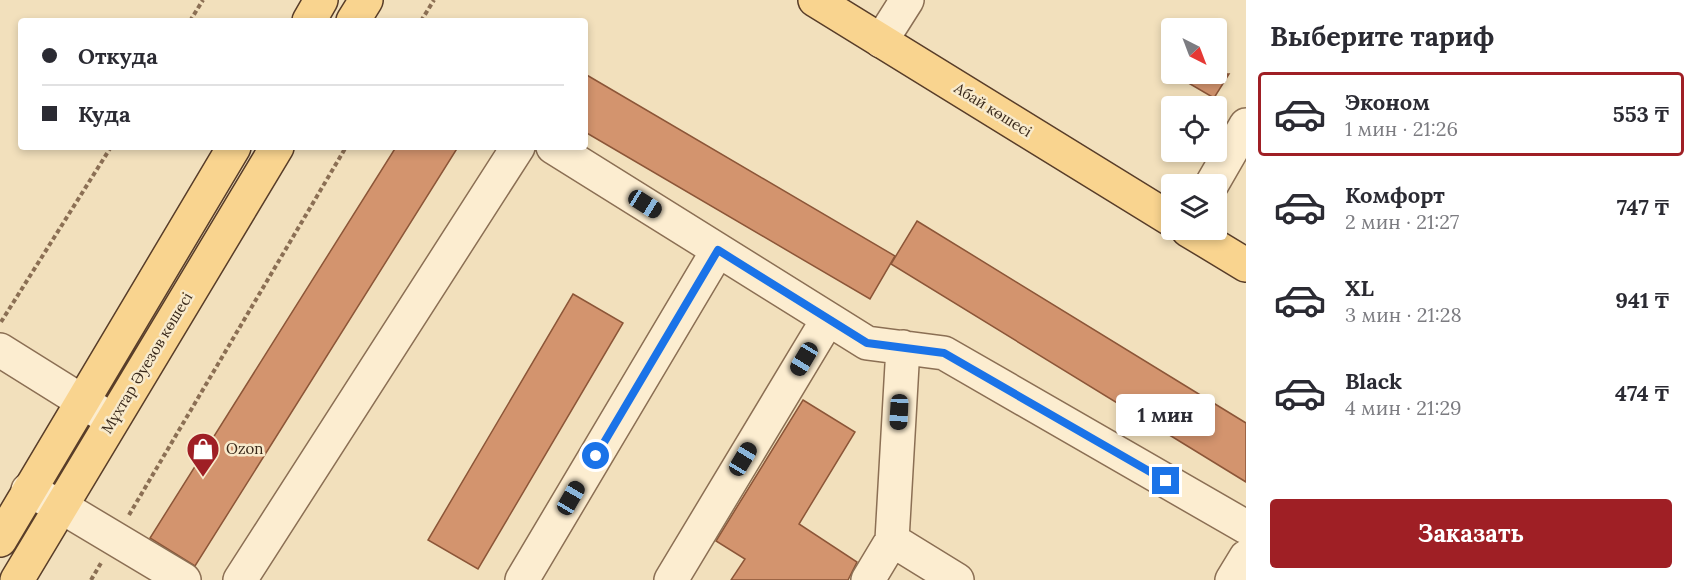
<!DOCTYPE html>
<html lang="ru">
<meta charset="utf-8">
<style>
body{margin:0;font-family:Lora,serif;background:#f7f7f7;color:#2b2b33;height:100vh;display:flex;flex-direction:column;font-size:22px;white-space:nowrap}
*{box-sizing:border-box;margin:0}
p{font-size:20px;color:#7c7c81}
.icon{flex:none;width:33px;height:33px;fill:none;stroke:currentColor;stroke-width:2;stroke-linecap:round;stroke-linejoin:round}
.map{position:relative;flex:1;overflow:hidden}
.side{display:flex;flex-direction:column;background:#fff;width:450px}
.side>*{flex:none}
.banner{position:absolute;left:18px;top:18px;width:570px;height:132px;border-radius:6px;box-shadow:0 3px 9px #0003;display:grid;align-content:center;height:132px;padding:0 24px;background:#fff}
.needle{width:39px;rotate:138deg}
.tools{position:absolute;left:1161px;top:18px;display:grid;gap:12px}
.tools a{display:grid;place-items:center;width:66px;height:66px;border-radius:6px;background:#fff;box-shadow:0 3px 9px #0003;font-size:30px}
.end{position:absolute;width:27px;height:27px;margin:-14px;border:8px solid #1a73e8;background:#fff;box-shadow:0 0 0 3px #fff}
.from{border-radius:50%}
.bubble{position:absolute;height:42px;border-radius:6px;background:#fff;box-shadow:0 3px 9px #0003;font-size:20px;font-weight:800;line-height:42px;text-align:center}
.car{position:absolute;width:18px;height:36px;margin:-18px -9px;border-radius:8px;box-shadow:0 0 4px 2px #0007;background:linear-gradient(#222 24%,#8ab4d8 0 40%,#222 0 76%,#8ab4d8 0 86%,#222 0)}
.banner b{display:flex;align-items:center;gap:21px;height:57px;font-size:22px}
.banner b+b{border-top:2px solid #e1e1e2}
.banner i{width:15px;height:15px;background:#2b2b33}
ul{padding:0;list-style:none}
li{display:flex;align-items:center;gap:18px;height:84px;margin:0 12px 9px;padding:0 12px;border:3px solid transparent;border-radius:6px}
li div{flex:1}
li b{display:block;font-size:22px}
li em{font-style:normal;font-weight:800}
li.selected{border-color:#9f1f25}
li>.icon{width:54px;height:54px;stroke-width:1.5}
h2{padding:0 24px;font-size:27px;line-height:72px}
.button{display:flex;gap:12px;margin-top:auto;padding:12px 24px}
.button a{flex:1;height:69px;border-radius:6px;background:#9f1f25;color:#fff;font-size:24px;font-weight:800;line-height:69px;text-align:center}
main{display:flex;flex:1;min-height:0}
.map>svg:first-child{display:block}
.building{fill:#d3946e;stroke:#8c5638;stroke-width:1.5}
.lines{fill:none;stroke-linecap:round;stroke-linejoin:round}
.minor-casing{stroke:#8b6f54;stroke-width:36}
.major-casing{stroke:#583d29;stroke-width:36}
.path{stroke:#8b6f54;stroke-width:4;stroke-dasharray:4.5 3;stroke-linecap:butt}
.minor{stroke:#fcedd0;stroke-width:33}
.major{stroke:#f9d48f;stroke-width:33}
.route{stroke:#1a73e8;stroke-width:8}
.labels{text-anchor:middle;stroke-width:5;stroke-linejoin:round;paint-order:stroke}
.street-label{font-size:15px;fill:#39281a;stroke:#f8eacc}
.poi-label{font-size:15px;fill:#39281a;stroke:#f8eacc;text-anchor:start}
</style>
<main>
<div class="map">
<svg width="1246" height="580" viewBox="0 0 1246 580">
<rect width="100%" height="100%" fill="#f2e0bc"/>
<path class="building" d="M 585,74 L 895,256 L 870,299 L 585,132 Z
M 1173,74 L 1229,74 L 1214,98 Z
M 396,147 L 458,147 L 195,566 L 150,538 Z
M 917,221 L 1246,423 L 1246,482 L 891,264 Z
M 573,294 L 623,323 L 478,569 L 428,540 Z
M 803,400 L 855,432 L 799,524 L 857,562 L 848,580 L 731,580 L 745,559 L 716,541 Z"/>
<g class="lines">
<g class="minor-casing">
<path id="minor" d="M 881,41 L 907,0
M 553,147 L 867,343 L 944,353 L 1246,527
M 1212,184 L 1246,125
M 0,350 L 112,420
M 28,490 L 62,507 L 184,580
M 892,540 L 957,580
M 240,580 L 518,147
M 522,580 L 718,250
M 671,580 L 828,319
M 868,580 L 892,540 L 903,347
M 1232,580 L 1246,557"/>
</g>
<g class="major-casing">
<path id="major" d="M 815,0 L 1172,220
M 309,21 L 321,0
M 353,21 L 366,0
M 1188,230 L 1246,265
M 0,540 L 234,147
M 17,580 L 277,147"/>
</g>
<path class="path" d="M 190,21 L 203,0
M 421,21 L 434,0
M 1,322 L 111,147
M 129,515 L 346,147
M 91,580 L 101,563"/>
<use href="#minor" class="minor"/>
<use href="#major" class="major"/>
</g>
<g class="lines">
<path class="route" d="M 596,456 L 718,250 L 867,343 L 944,353 L 1166,481"/>
</g>
<defs>
<g id="shop-pin" transform="scale(1.725)"><path d="M0 17L-7.5 6A9.5 9.5 0 1 1 7.5 6Z" fill="#9f1f25" stroke="#f8eacc"/><path d="M-5-2.5h2.3a2.7 3.5 0 0 1 5.4 0H5L5.5 6h-11ZM-1.5-2.5h3a1.5 2.3 0 0 0-3 0Z" fill="#fff"/></g>
</defs>
<g fill-rule="evenodd">
<use href="#shop-pin" x="203" y="449"/>
</g>
<g class="labels">
<g class="street-label">
<text transform="translate(993 110) rotate(32)" y="5">Абай көшесі</text>
<text transform="translate(147 363) rotate(-59)" y="5">Мұхтар Әуезов көшесі</text>
</g>
<g class="poi-label">
<text x="226" y="454">Ozon</text>
</g>
</g>
</svg>
<div class="tools">
<a><svg class="needle" viewBox="-14 -14 28 28"><path d="M0-13l5 13h-10z" fill="#e53935"/><path d="M0 13l5-13h-10z" fill="#7c7c81"/></svg></a>
<a><svg class="icon" aria-label="locate" viewBox="0 0 24 24"><circle cx="12" cy="12" r="6"/><path d="M12 2v4M12 18v4M2 12h4M18 12h4"/></svg></a>
<a><svg class="icon" aria-label="layers" viewBox="0 0 24 24"><path d="M12 4l9 5-9 5-9-5zM3 14l9 5 9-5"/></svg></a>
</div>
<i class="end from" style="left:596px;top:456px"></i>
<i class="end" style="left:1166px;top:481px"></i>
<div class="bubble" style="left:1116px;top:394px;width:99px">1 мин</div>
<i class="car" style="left:645px;top:204px;rotate:122deg"></i>
<i class="car" style="left:804px;top:359px;rotate:211deg"></i>
<i class="car" style="left:899px;top:412px;rotate:183deg"></i>
<i class="car" style="left:743px;top:459px;rotate:31deg"></i>
<i class="car" style="left:571px;top:498px;rotate:30deg"></i>
<div class="banner">
<b><i class="from"></i>Откуда</b>
<b><i></i>Куда</b>
</div>
</div>
<section class="side">
<h2>Выберите тариф</h2>
<ul>
<li class="selected"><svg class="icon" aria-label="car" viewBox="0 0 24 24"><path d="M5 17H2v-5l4-1 3-4h7l3 4 3 1v5h-3M9 17h6M6 11h13"/><circle cx="7" cy="17" r="2"/><circle cx="17" cy="17" r="2"/></svg><div><b>Эконом</b><p>1 мин · 21:26</p></div><em>553 ₸</em></li>
<li><svg class="icon" aria-label="car" viewBox="0 0 24 24"><path d="M5 17H2v-5l4-1 3-4h7l3 4 3 1v5h-3M9 17h6M6 11h13"/><circle cx="7" cy="17" r="2"/><circle cx="17" cy="17" r="2"/></svg><div><b>Комфорт</b><p>2 мин · 21:27</p></div><em>747 ₸</em></li>
<li><svg class="icon" aria-label="car" viewBox="0 0 24 24"><path d="M5 17H2v-5l4-1 3-4h7l3 4 3 1v5h-3M9 17h6M6 11h13"/><circle cx="7" cy="17" r="2"/><circle cx="17" cy="17" r="2"/></svg><div><b>XL</b><p>3 мин · 21:28</p></div><em>941 ₸</em></li>
<li><svg class="icon" aria-label="car" viewBox="0 0 24 24"><path d="M5 17H2v-5l4-1 3-4h7l3 4 3 1v5h-3M9 17h6M6 11h13"/><circle cx="7" cy="17" r="2"/><circle cx="17" cy="17" r="2"/></svg><div><b>Black</b><p>4 мин · 21:29</p></div><em>474 ₸</em></li>
</ul>
<div class="button"><a>Заказать</a></div>
</section>
</main>
